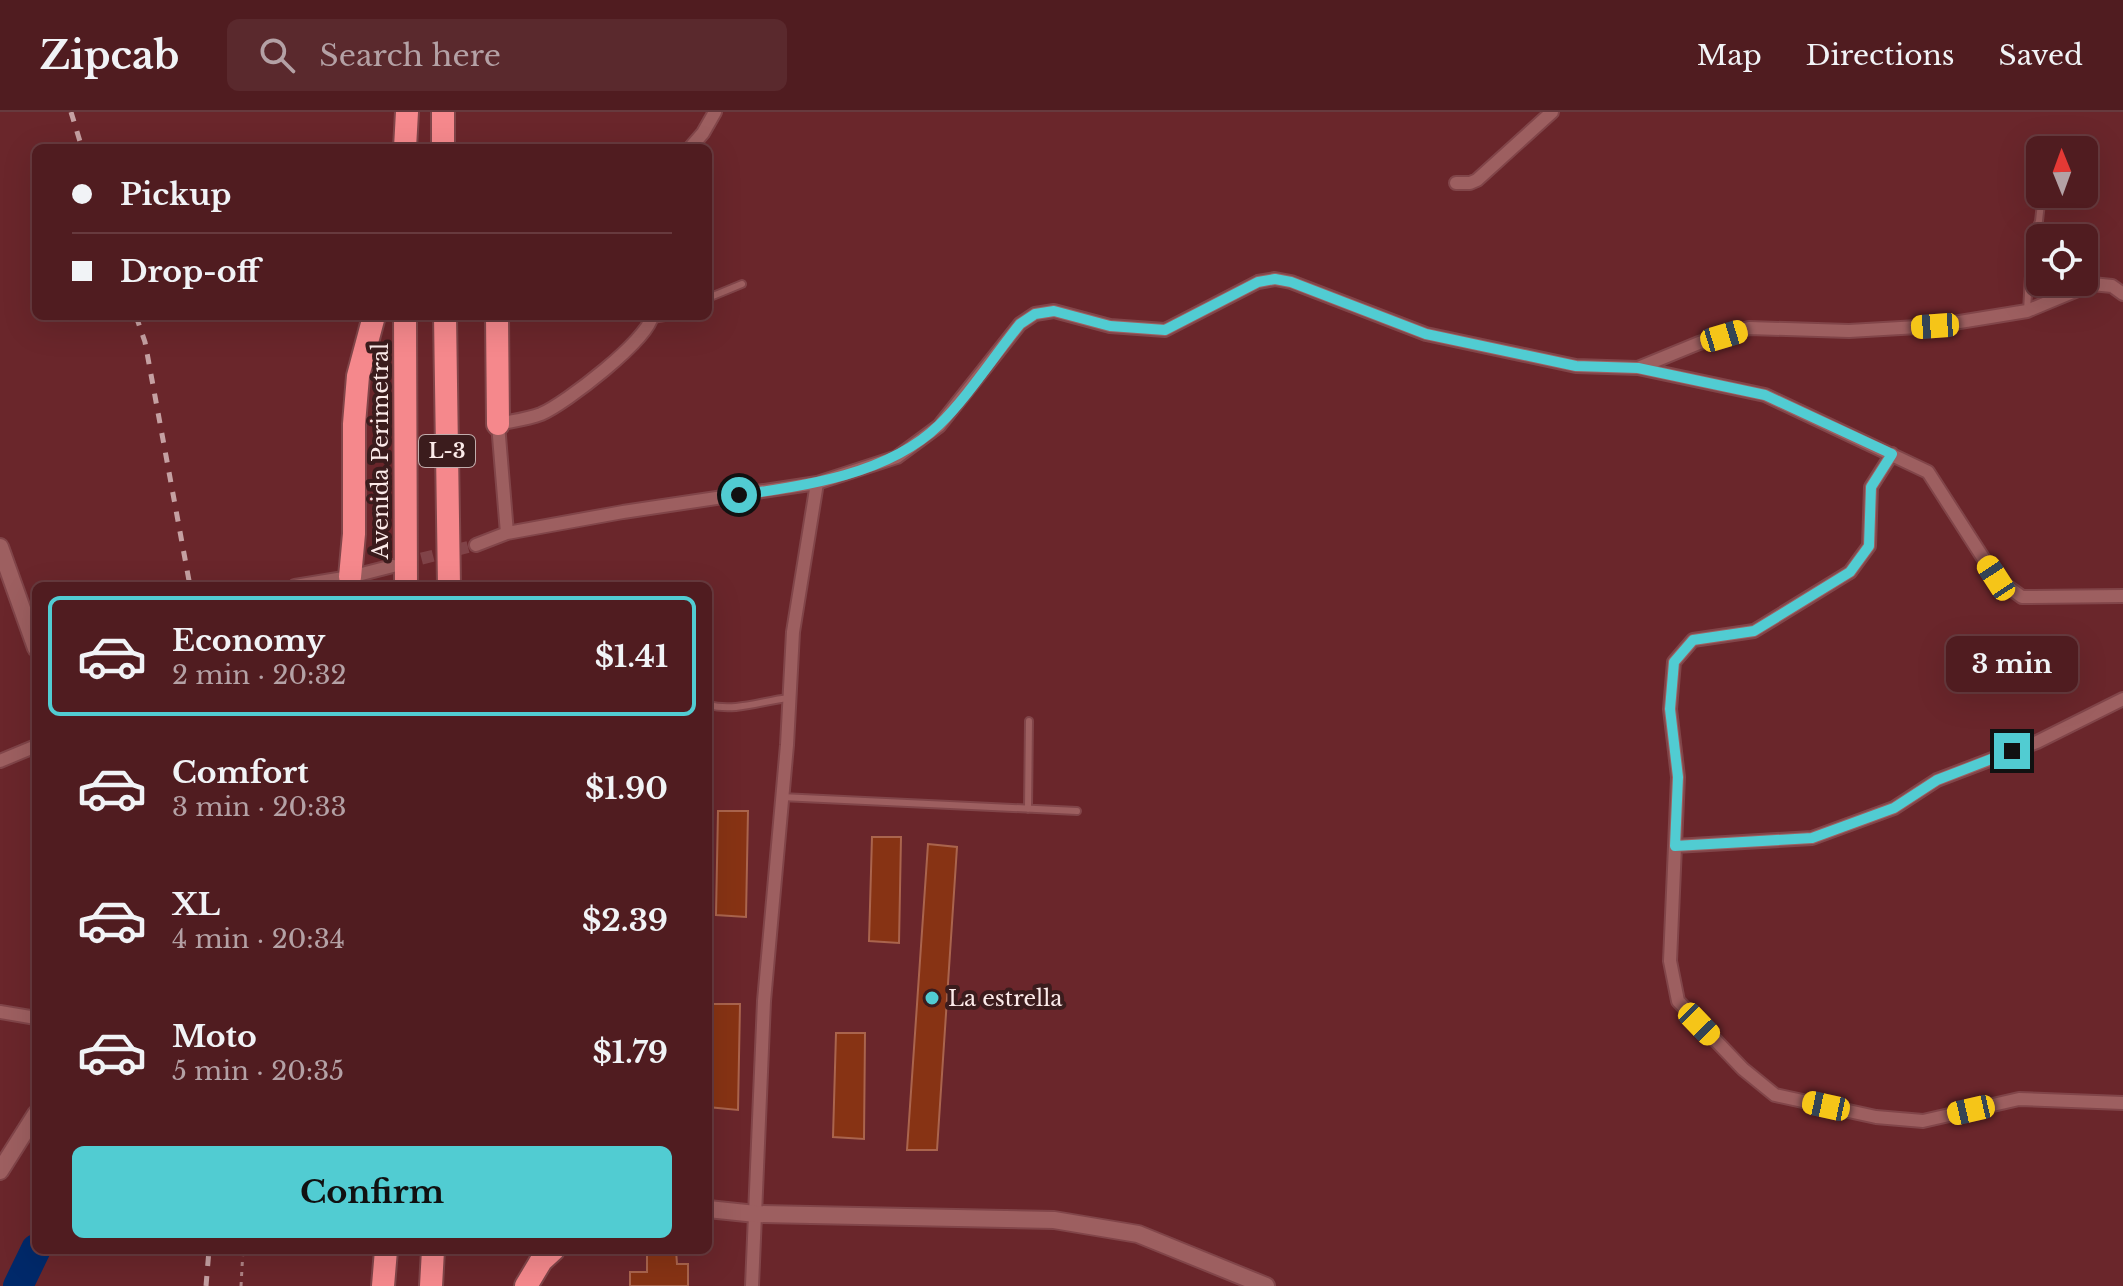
<!DOCTYPE html>
<meta charset="utf-8">
<style>
body{margin:0;font-family:"Libre Baskerville",serif;background:#5a292d;color:#f1f3f6;height:100vh;display:flex;flex-direction:column;font-size:30px;white-space:nowrap}
*{box-sizing:border-box;margin:0}
p{font-size:26px;color:#b4a1a5}
.icon{flex:none;width:44px;height:44px;fill:none;stroke:currentColor;stroke-width:2;stroke-linecap:round;stroke-linejoin:round}
.map{position:relative;flex:1;overflow:hidden}
.details{position:absolute;left:32px;top:470px;width:680px;height:672px;display:flex;flex-direction:column;background:#501c20;border-radius:12px;box-shadow:0 8px 32px #0002,0 0 0 2px #673a3e}
.details>*{flex:none}
.top-card{position:absolute;left:32px;top:32px;width:680px;height:176px;border-radius:12px;box-shadow:0 8px 32px #0002,0 0 0 2px #673a3e;display:grid;align-content:center;height:176px;padding:0 40px;background:#501c20}
.needle{width:52px;rotate:359deg}
.fabs{position:absolute;left:2026px;top:24px;display:grid;gap:16px}
.fabs a{display:grid;place-items:center;width:72px;height:72px;border-radius:12px;background:#501c20;box-shadow:0 8px 32px #0002,0 0 0 2px #673a3e;font-size:40px}
.end{position:absolute;width:36px;height:36px;margin:-18px;border:10px solid #51ccd2;background:#111;box-shadow:0 0 0 4px #111}
.from{border-radius:50%}
.bubble{position:absolute;height:56px;border-radius:12px;background:#501c20;box-shadow:0 8px 32px #0002,0 0 0 2px #673a3e;font-size:26px;font-weight:800;line-height:56px;text-align:center}
.car{position:absolute;width:24px;height:48px;margin:-24px -12px;border-radius:10px;box-shadow:0 0 6px 2px #0007;background:linear-gradient(#f5c518 24%,#345 0 40%,#f5c518 0 76%,#345 0 86%,#f5c518 0)}
.top-card b{display:flex;align-items:center;gap:28px;height:76px;font-size:30px}
.top-card b+b{border-top:2px solid #673a3e}
.top-card i{width:20px;height:20px;background:#f1f3f6}
ul{padding:14px 0 0;list-style:none}
li{display:flex;align-items:center;gap:24px;height:120px;margin:0 16px 12px;padding:0 24px;border:4px solid transparent;border-radius:12px}
li div{flex:1}
li b{display:block;font-size:30px}
li em{font-style:normal;font-weight:800}
li.on{border-color:#51ccd2}
li>.icon{width:72px;height:72px;stroke-width:1.5}
.button{display:flex;gap:16px;margin-top:auto;padding:16px 40px}
.button a{flex:1;height:92px;border-radius:12px;background:#51ccd2;color:#111;font-size:32px;font-weight:800;line-height:92px;text-align:center}
header{display:flex;align-items:center;gap:48px;box-sizing:border-box;height:112px;padding:0 40px;background:#501c20;border-bottom:2px solid #673a3e}
header strong{font-size:38px}
nav{display:flex;gap:44px;margin-inline-start:auto;font-size:28px}
.search{width:560px;height:72px;background:#5a292d;display:flex;align-items:center;gap:20px;box-sizing:border-box;padding:0 28px;border-radius:12px;color:#b4a1a5;font-size:30px}
.map>svg:first-child{display:block}
.lines{fill:none;stroke-linecap:round;stroke-linejoin:round}
.river{stroke:#00296a;stroke-width:30}
.building{fill:#873314;stroke:#aa644d;stroke-width:2}
.minor-tunnel{stroke:#804348;stroke-width:12;stroke-dasharray:12 6;stroke-linecap:butt}
.service-casing{stroke:#814549;stroke-width:10}
.minor-casing{stroke:#814549;stroke-width:16}
.tertiary-casing{stroke:#814549;stroke-width:20}
.trunk-casing{stroke:#814549;stroke-width:26}
.path{stroke:#af8385;stroke-width:3;stroke-dasharray:4 6;stroke-linecap:butt}
.service{stroke:#9d5f60;stroke-width:6}
.minor{stroke:#9d5f60;stroke-width:12}
.tertiary{stroke:#9d5f60;stroke-width:16}
.trunk{stroke:#f5888c;stroke-width:22}
.rail{stroke:#c5a0a2;stroke-width:5;stroke-dasharray:10 10;stroke-linecap:butt}
.route{stroke:#51ccd2;stroke-width:10}
.poi-dot{fill:#51ccd2;stroke:#3b1c1d;stroke-width:3}
.labels{text-anchor:middle;stroke-width:8;stroke-linejoin:round;paint-order:stroke}
.shield{fill:#3b1c1d;stroke:#c1acac;stroke-width:2}
.shield-label{font-size:20px;font-weight:bold;fill:#fbeae9}
.street-label{font-size:22px;fill:#fbeae9;stroke:#3b1c1d}
.poi-label{font-size:22px;fill:#fbeae9;stroke:#3b1c1d;text-anchor:start}
</style>
<header>
<strong>Zipcab</strong>
<div class="search"><svg class="icon" aria-label="search" viewBox="0 0 24 24"><circle cx="10" cy="10" r="6"/><path d="M15 15l6 6"/></svg>Search here</div>
<nav><a>Map</a><a>Directions</a><a>Saved</a></nav>
</header>
<div class="map">
<svg width="2123" height="1174" viewBox="0 0 2123 1174">
<rect width="100%" height="100%" fill="#6a262b"/>
<g class="lines">
<path class="river" d="M 18,1174 L 36,1137"/>
</g>
<path class="building" d="M 718,699 L 748,699 L 746,805 L 716,803 Z
M 872,725 L 901,725 L 899,831 L 869,829 Z
M 928,732 L 957,735 L 937,1038 L 907,1038 Z
M 710,892 L 740,892 L 738,998 L 708,995 Z
M 836,921 L 865,921 L 864,1027 L 833,1025 Z
M 676,1138 L 677,1152 L 688,1152 L 688,1174 L 630,1174 L 630,1160 L 647,1160 L 647,1140 Z"/>
<g class="lines">
<path class="minor-tunnel" d="M 404,451 L 476,433"/>
<g class="service-casing">
<path id="service" d="M 708,186 L 742,172
M 2027,199 L 2031,129 L 2039,109 L 2042,82
M 652,207 L 671,204
M 708,593 C 736,600 761,589 789,586
M 781,685 L 1077,699
M 1028,697 L 1029,609"/>
</g>
<g class="minor-casing">
<path id="minor" d="M 690,36 L 703,21 L 715,0
M 1456,71 L 1470,71 L 1477,68 L 1552,0
M 1638,256 L 1765,283 L 1928,360 L 1996,466 L 2022,485 L 2123,484
M 1892,342 L 1871,375 L 1869,434 L 1850,460 L 1754,519 L 1693,528 L 1674,550 L 1670,597 L 1678,665 L 1670,849 L 1678,889 L 1743,957 L 1775,983 L 1876,1005 L 1923,1009 L 2019,987 L 2123,991
M 507,421 L 498,312 C 512,309 528,307 541,302 C 565,292 648,228 652,204
M 476,433 L 507,421 L 623,400 L 817,371 L 897,345 L 939,314 L 1020,212 L 1035,202 L 1054,199 L 1110,214 L 1165,218 L 1258,170 L 1275,167 L 1291,170 L 1426,222 L 1576,254 L 1638,256 L 1699,231 L 1749,216 L 1849,219 L 1935,214 L 2027,199 L 2092,172 L 2112,174 L 2123,182
M 295,474 L 350,465 L 393,454
M 0,649 L 36,634
M 1675,734 L 1812,726 L 1894,696 L 1937,668 L 2037,630 L 2123,587
M 0,900 L 36,906
M 752,1174 L 764,889 L 787,633 L 793,520 L 817,371"/>
</g>
<g class="tertiary-casing">
<path id="tertiary" d="M 0,435 L 36,536
M 0,1059 L 36,1002
M 708,1097 L 756,1102 L 1054,1108 L 1138,1122 L 1266,1174"/>
</g>
<g class="trunk-casing">
<path id="trunk" d="M 405,36 L 407,0
M 443,36 L 443,0
M 405,204 L 406,474
M 445,204 L 449,474
M 497,204 L 498,312
M 350,465 L 354,422 L 354,312 L 358,264 L 374,204
M 383,1174 L 386,1138
M 431,1174 L 433,1138
M 526,1174 L 541,1149 L 553,1138"/>
</g>
<path class="path" d="M 241,1174 L 243,1138"/>
<use href="#service" class="service"/>
<use href="#minor" class="minor"/>
<use href="#tertiary" class="tertiary"/>
<use href="#trunk" class="trunk"/>
<path class="rail" d="M 71,0 L 82,36
M 136,204 L 145,230 L 190,474
M 206,1174 L 209,1138"/>
</g>
<g class="lines">
<path class="route" d="M 739,383 C 805,374 889,362 939,313 C 967,286 995,243 1020,212 L 1035,202 L 1054,199 L 1110,214 L 1165,218 L 1258,170 L 1275,167 L 1291,170 L 1426,222 L 1576,254 L 1638,256 L 1765,283 L 1892,342 L 1871,375 L 1869,434 L 1850,460 L 1754,519 L 1693,528 L 1674,550 L 1670,597 L 1678,665 L 1675,734 L 1812,726 L 1894,696 L 1937,668 L 2012,639"/>
</g>
<circle class="poi-dot" cx="932" cy="886" r="8"/>
<g class="labels">
<rect class="shield" x="419" y="323" width="56" height="32" rx="6"/>
<g class="shield-label">
<text x="447" y="346">L-3</text>
</g>
<g class="street-label">
<text transform="translate(380 339) rotate(-90)" y="8">Avenida Perimetral</text>
</g>
<g class="poi-label">
<text x="948" y="894">La estrella</text>
</g>
</g>
</svg>
<div class="fabs">
<a><svg class="needle" viewBox="-14 -14 28 28"><path d="M0-13l5 13h-10z" fill="#e53935"/><path d="M0 13l5-13h-10z" fill="#b4a1a5"/></svg></a>
<a><svg class="icon" aria-label="locate" viewBox="0 0 24 24"><circle cx="12" cy="12" r="6"/><path d="M12 2v4M12 18v4M2 12h4M18 12h4"/></svg></a>
</div>
<i class="end from" style="left:739px;top:383px"></i>
<i class="end" style="left:2012px;top:639px"></i>
<div class="bubble" style="left:1946px;top:524px;width:132px">3 min</div>
<i class="car" style="left:1935px;top:214px;rotate:266deg"></i>
<i class="car" style="left:1724px;top:224px;rotate:73deg"></i>
<i class="car" style="left:1996px;top:466px;rotate:327deg"></i>
<i class="car" style="left:1699px;top:912px;rotate:136deg"></i>
<i class="car" style="left:1826px;top:994px;rotate:282deg"></i>
<i class="car" style="left:1971px;top:998px;rotate:257deg"></i>
<div class="top-card">
<b><i class="from"></i>Pickup</b>
<b><i></i>Drop-off</b>
</div>
<section class="details">
<ul>
<li class="on"><svg class="icon" aria-label="car" viewBox="0 0 24 24"><path d="M5 17H2v-5l4-1 3-4h7l3 4 3 1v5h-3M9 17h6M6 11h13"/><circle cx="7" cy="17" r="2"/><circle cx="17" cy="17" r="2"/></svg><div><b>Economy</b><p>2 min · 20:32</p></div><em>$1.41</em></li>
<li><svg class="icon" aria-label="car" viewBox="0 0 24 24"><path d="M5 17H2v-5l4-1 3-4h7l3 4 3 1v5h-3M9 17h6M6 11h13"/><circle cx="7" cy="17" r="2"/><circle cx="17" cy="17" r="2"/></svg><div><b>Comfort</b><p>3 min · 20:33</p></div><em>$1.90</em></li>
<li><svg class="icon" aria-label="car" viewBox="0 0 24 24"><path d="M5 17H2v-5l4-1 3-4h7l3 4 3 1v5h-3M9 17h6M6 11h13"/><circle cx="7" cy="17" r="2"/><circle cx="17" cy="17" r="2"/></svg><div><b>XL</b><p>4 min · 20:34</p></div><em>$2.39</em></li>
<li><svg class="icon" aria-label="car" viewBox="0 0 24 24"><path d="M5 17H2v-5l4-1 3-4h7l3 4 3 1v5h-3M9 17h6M6 11h13"/><circle cx="7" cy="17" r="2"/><circle cx="17" cy="17" r="2"/></svg><div><b>Moto</b><p>5 min · 20:35</p></div><em>$1.79</em></li>
</ul>
<div class="button"><a>Confirm</a></div>
</section>
</div>
